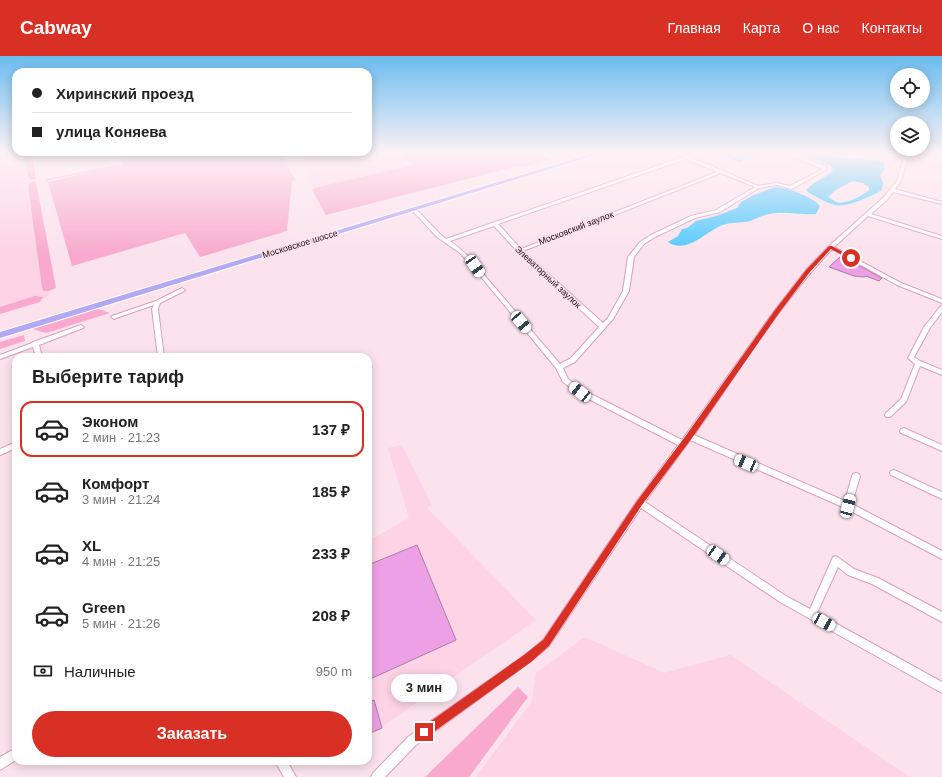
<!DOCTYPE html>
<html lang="ru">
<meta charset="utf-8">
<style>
body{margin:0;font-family:Arial,sans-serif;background:#f2f2f2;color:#222;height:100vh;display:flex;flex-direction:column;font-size:15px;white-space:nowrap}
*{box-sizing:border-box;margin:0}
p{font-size:13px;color:#767676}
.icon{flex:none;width:22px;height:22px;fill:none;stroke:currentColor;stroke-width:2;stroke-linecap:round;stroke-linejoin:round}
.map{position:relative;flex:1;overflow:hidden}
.drawer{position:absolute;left:12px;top:297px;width:360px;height:412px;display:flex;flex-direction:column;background:#fff;border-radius:12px;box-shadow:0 2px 10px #0003}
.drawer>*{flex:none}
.guide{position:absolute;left:12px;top:12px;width:360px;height:88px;border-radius:12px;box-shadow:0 2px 10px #0003;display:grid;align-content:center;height:88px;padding:0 20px;background:#fff}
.buttons{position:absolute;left:890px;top:12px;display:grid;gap:8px}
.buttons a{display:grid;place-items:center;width:40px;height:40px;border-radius:50%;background:#fff;box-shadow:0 2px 10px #0003;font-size:20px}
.end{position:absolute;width:18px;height:18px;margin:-9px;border:5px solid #d93025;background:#fff;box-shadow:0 0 0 2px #fff}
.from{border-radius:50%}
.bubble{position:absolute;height:28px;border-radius:14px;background:#fff;box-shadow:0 2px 10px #0003;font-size:13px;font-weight:700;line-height:28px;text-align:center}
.car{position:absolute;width:12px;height:24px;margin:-12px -6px;border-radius:5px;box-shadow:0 0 3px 1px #0007;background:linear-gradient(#fff 24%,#345 0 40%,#fff 0 76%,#345 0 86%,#fff 0)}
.guide b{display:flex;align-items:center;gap:14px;height:38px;font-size:15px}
.guide b+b{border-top:1px solid #e0e0e0}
.guide i{width:10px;height:10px;background:#222}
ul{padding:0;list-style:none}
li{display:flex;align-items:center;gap:12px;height:56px;margin:0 8px 6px;padding:0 12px;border:2px solid transparent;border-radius:12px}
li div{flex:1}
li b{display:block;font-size:15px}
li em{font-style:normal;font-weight:700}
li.selected{border-color:#d93025}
li>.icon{width:36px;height:36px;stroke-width:1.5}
h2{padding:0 20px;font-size:18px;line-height:48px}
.pay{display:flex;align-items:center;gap:10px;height:44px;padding:0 20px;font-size:15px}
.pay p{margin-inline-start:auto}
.action{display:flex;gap:8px;margin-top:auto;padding:8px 20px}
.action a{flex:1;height:46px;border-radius:24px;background:#d93025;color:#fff;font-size:16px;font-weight:700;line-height:46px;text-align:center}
header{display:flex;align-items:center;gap:24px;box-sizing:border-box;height:56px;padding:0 20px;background:#d93025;color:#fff}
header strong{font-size:19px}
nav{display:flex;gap:22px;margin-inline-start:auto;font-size:14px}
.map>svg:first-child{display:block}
.built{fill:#fdd3e5}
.green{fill:#f8a9cd}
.water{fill:#50c9fd;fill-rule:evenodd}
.building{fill:#eea0e6;stroke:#aa7da5}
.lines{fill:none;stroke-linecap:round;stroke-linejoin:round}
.minor-casing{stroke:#da9fb9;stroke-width:2}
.highway-casing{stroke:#fff;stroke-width:2}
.minor{fill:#fff;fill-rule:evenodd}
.highway{fill:#b3a8f3;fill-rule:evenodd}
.route{fill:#d93025}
.labels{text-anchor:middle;stroke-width:3;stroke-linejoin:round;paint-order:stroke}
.far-street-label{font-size:9px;fill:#240f19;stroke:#fbe2ec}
</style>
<header>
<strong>Cabway</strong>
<nav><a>Главная</a><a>Карта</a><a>О нас</a><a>Контакты</a></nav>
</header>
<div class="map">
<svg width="942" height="721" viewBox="0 0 942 721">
<rect width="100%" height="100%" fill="#fbe2ec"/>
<path class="built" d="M 0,97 L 21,97 L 26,127 L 26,132 L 49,240 L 0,255 Z
M 303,97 L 403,97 L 404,98 L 403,99 L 413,109 L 314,132 L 307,122 L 308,120 Z
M 402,389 L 432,449 L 427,452 L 536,564 L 368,680 L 368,485 L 409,462 L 388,392 Z
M 585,581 L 664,617 L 730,599 L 910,721 L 476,721 L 532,645 L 536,617 Z"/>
<path class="green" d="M 23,97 L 32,97 L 36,123 L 31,124 L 28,120 Z
M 118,97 L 281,97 L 289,106 L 286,107 L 295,124 L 292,125 L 287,175 L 200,201 L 185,177 L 72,210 L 48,126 L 103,113 L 50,124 L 47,125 L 47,123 L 115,109 L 118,109 L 115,111 L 123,109 Z
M 403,97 L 536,97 L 550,104 L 522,111 L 518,110 L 326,159 L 312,134 L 314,132 L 413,109 L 402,99 L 404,98 Z
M 33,125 L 36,126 L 56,232 L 49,235 L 43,235 L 42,231 L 28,131 L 29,127 Z
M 35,240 L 43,241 L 40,246 L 0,258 L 0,251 Z
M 95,252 L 110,257 L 46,277 L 29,272 Z
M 24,279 L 25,285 L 0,293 L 0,286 Z
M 518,631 L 528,641 L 469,721 L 425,721 Z"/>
<path class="water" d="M 748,97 L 787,97 L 788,99 L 749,101 L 745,102 L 740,106 L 717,99 Z
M 800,97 L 812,97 L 842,102 L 882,105 L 884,107 L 884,114 L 880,119 L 883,127 L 882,134 C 872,140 846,152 835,149 C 826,147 817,141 809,137 L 806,134 C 814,125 826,122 833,114 L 831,110 ZM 853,125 L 863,127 L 869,131 L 869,134 C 862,140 848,147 839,147 C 835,146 832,143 828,141 L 837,133 Z
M 775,131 C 789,132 811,140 820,150 L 816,158 C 803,159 790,156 776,157 C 766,157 759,162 750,165 C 741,167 729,166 720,170 C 704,178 685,198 668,186 L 678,180 L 682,173 L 687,172 L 696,165 L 716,160 L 737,152 L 741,146 L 754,139 Z"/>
<path class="building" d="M 841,200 L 882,222 L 879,225 L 866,220 L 864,221 L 854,220 L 829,211 Z
M 417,489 L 456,584 L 368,624 L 368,509 Z
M 374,644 L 382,672 L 368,678 L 368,646 Z"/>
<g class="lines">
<g class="minor-casing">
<path id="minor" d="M 674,97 L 678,97 L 688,100 L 758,130 L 777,127 L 790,130 L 823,113 L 790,100 L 787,97 L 791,97 L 792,98 L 825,110 L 827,113 L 792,133 L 777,129 L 759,132 L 720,156 L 695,162 L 655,181 L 644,188 L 634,201 L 629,235 L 613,263 L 575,306 L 563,312 L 568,323 L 583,334 L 682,384 L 775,254 L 806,214 L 829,190 L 883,142 L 897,125 L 903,104 L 908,97 L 912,97 L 907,104 L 901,125 L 895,133 L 942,146 L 942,148 L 893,136 L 887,144 L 871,158 L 942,180 L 942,183 L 868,160 L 834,191 L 901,227 L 942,243 L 942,247 L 897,229 L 832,193 C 779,249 738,316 694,379 L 845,445 L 852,420 L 853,418 L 856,417 L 859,418 L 860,420 L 852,448 L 942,495 L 942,503 L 845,452 L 690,384 L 645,446 L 786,540 L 810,553 L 833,501 L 836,500 L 854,513 L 878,522 L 942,556 L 942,566 L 872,528 L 848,519 L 838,511 L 817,557 L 942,626 L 942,637 L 780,546 L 641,452 L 549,590 L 531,605 L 416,689 L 385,721 L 371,721 L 373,717 L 408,681 L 525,599 L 543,584 L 637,445 L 678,389 L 579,338 L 563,326 L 556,312 L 473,211 L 460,197 L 437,181 L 411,153 L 415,152 L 441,179 L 446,183 L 683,101 ZM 686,103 L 717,116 L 521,193 L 498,168 ZM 721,117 L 755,131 L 716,154 L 691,160 L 651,179 L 640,186 L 628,201 L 623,235 L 608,262 L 603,267 L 523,195 ZM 494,170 L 518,196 L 599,271 L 571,302 L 560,308 L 485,220 C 474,205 464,195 450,185 Z
M 182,232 L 185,234 L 184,235 L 160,247 L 158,253 L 164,301 L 158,301 L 152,253 L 154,249 L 116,262 L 114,263 L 111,261 L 112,260 L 156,245 Z
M 942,250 L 942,256 L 930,272 L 914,301 L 920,305 L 942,314 L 942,319 L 920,310 L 906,346 L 890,361 L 886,361 L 885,359 L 886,357 L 901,343 L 915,308 L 908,302 L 924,271 L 940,251 Z
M 81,269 L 84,271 L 83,272 L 39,289 L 42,301 L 36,301 L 33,291 L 0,303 L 0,299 L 32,287 L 33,286 L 36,285 Z
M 904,372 L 942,389 L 942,395 L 901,377 L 900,375 L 901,373 Z
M 16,386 L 16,392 L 0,399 L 0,393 Z
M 894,414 L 942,436 L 942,443 L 891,419 L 890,417 L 891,415 Z
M 16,692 L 16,704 L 0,714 L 0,701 Z
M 275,705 L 287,705 L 296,721 L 284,721 Z"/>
</g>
<g class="highway-casing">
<path id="highway" d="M 594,97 L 602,97 L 0,282 L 0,276 Z"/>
</g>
<use href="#minor" class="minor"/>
<use href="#highway" class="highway"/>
</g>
<linearGradient id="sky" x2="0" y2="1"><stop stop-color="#6bbcf0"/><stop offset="0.49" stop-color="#fdf2f6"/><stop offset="1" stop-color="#fdf2f6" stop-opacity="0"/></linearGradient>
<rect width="942" height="198" fill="url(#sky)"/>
<path class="route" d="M 829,190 L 832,190 L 854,202 L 850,203 L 831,193 L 810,216 L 779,257 L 692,382 L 642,449 L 549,590 L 531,606 L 428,680 L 424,681 L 421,680 L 420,676 L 421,672 L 524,599 L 543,584 L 637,445 L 687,378 L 775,254 L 806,214 Z"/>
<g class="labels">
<g class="far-street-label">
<text transform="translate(576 172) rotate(-21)" y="3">Московский заулок</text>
<text transform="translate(300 188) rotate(-17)" y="3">Московское шоссе</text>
<text transform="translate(548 221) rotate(43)" y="3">Элеваторный заулок</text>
</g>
</g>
</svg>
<div class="buttons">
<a><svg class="icon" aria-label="locate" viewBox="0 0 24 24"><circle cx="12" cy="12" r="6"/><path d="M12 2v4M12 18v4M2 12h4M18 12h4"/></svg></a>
<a><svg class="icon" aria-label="layers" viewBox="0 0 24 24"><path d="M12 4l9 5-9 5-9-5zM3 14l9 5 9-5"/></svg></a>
</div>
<i class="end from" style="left:851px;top:202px"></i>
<i class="end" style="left:424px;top:676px"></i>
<div class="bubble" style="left:391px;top:618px;width:66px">3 мин</div>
<i class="car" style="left:475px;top:210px;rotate:146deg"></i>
<i class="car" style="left:521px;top:266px;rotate:140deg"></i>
<i class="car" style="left:580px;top:336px;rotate:308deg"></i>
<i class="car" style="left:746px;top:407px;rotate:293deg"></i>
<i class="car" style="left:848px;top:450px;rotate:15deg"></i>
<i class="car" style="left:718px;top:499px;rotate:124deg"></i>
<i class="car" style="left:824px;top:566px;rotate:119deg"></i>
<div class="guide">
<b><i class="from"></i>Хиринский проезд</b>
<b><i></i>улица Коняева</b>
</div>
<section class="drawer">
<h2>Выберите тариф</h2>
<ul>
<li class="selected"><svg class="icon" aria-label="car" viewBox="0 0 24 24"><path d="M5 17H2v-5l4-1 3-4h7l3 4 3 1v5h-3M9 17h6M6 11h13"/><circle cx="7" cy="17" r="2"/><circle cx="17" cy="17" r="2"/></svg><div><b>Эконом</b><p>2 мин · 21:23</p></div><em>137 ₽</em></li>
<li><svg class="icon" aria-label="car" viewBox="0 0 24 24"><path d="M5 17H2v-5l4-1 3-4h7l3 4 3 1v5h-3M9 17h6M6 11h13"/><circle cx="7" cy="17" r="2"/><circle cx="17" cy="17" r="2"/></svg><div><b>Комфорт</b><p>3 мин · 21:24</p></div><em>185 ₽</em></li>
<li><svg class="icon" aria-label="car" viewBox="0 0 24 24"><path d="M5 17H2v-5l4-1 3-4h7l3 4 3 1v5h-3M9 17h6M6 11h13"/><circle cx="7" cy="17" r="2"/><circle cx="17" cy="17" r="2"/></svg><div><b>XL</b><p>4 мин · 21:25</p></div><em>233 ₽</em></li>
<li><svg class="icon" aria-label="car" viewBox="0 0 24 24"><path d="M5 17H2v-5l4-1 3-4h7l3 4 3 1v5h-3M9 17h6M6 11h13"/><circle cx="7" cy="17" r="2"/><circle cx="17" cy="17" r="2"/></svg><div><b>Green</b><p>5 мин · 21:26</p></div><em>208 ₽</em></li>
</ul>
<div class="pay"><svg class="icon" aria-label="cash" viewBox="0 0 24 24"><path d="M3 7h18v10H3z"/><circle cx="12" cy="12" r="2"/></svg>Наличные<p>950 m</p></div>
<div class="action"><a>Заказать</a></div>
</section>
</div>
